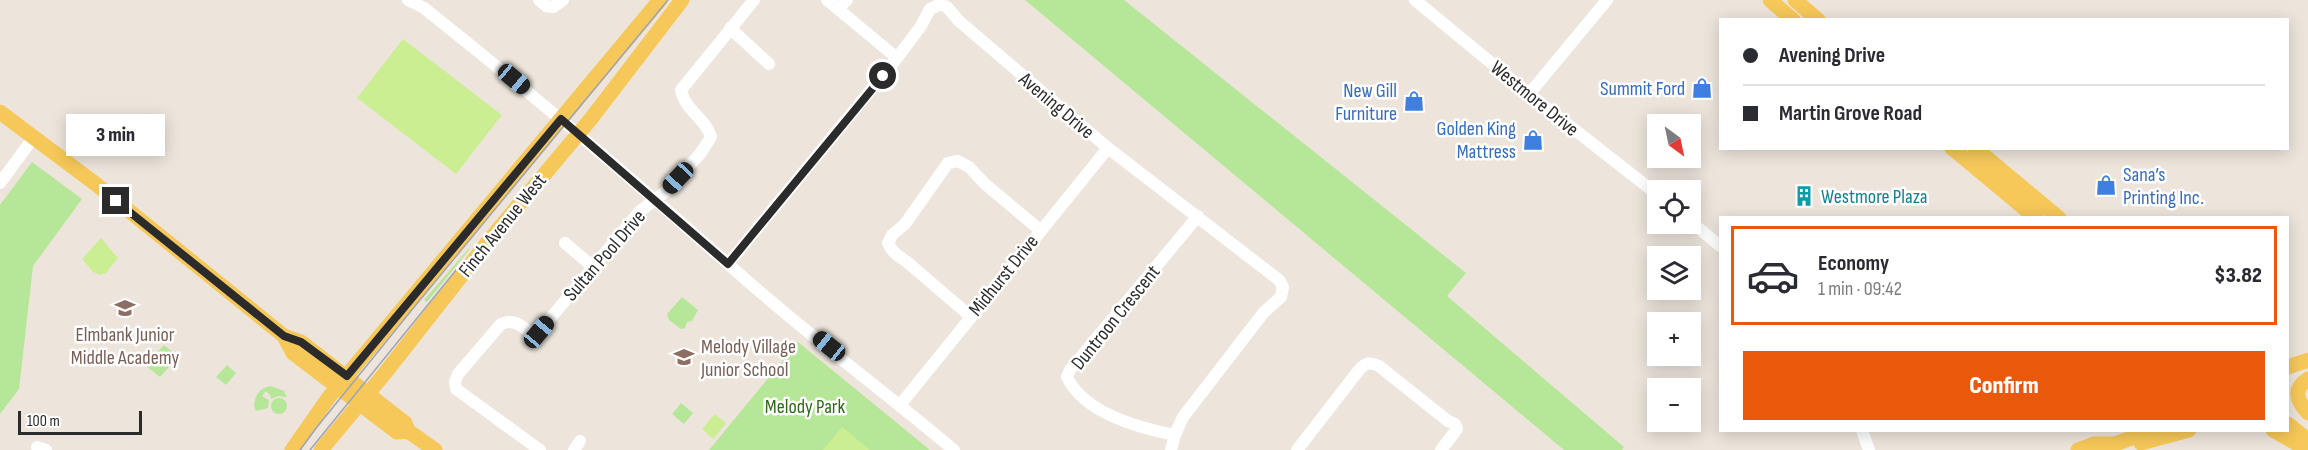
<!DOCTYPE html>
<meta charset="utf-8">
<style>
body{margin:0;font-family:"Sofia Sans Condensed",sans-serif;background:#f7f7f7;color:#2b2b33;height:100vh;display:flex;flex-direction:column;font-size:22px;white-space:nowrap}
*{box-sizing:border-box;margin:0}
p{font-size:20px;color:#7c7c81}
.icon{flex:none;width:33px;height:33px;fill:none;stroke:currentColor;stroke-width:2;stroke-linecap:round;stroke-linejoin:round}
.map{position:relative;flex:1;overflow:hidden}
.drawer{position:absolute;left:1719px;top:216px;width:570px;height:216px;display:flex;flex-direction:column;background:#fff;border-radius:0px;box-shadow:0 3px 15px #0003}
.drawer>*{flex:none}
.top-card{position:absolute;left:1719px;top:18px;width:570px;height:132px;border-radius:0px;box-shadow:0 3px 15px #0003;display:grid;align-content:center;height:132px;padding:0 24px;background:#fff}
.needle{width:39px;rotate:147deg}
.controls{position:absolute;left:1647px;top:114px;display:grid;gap:12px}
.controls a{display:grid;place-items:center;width:54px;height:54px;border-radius:0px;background:#fff;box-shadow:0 3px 15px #0003;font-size:30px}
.scale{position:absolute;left:18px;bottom:15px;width:124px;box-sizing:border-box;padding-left:6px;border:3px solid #2b2b2b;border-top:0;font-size:16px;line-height:21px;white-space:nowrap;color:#2b2b2b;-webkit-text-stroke:4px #fff;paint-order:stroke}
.end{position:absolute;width:27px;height:27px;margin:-14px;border:8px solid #2b2b2b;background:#fff;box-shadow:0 0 0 3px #fff}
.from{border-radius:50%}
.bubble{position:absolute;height:42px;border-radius:0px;background:#fff;box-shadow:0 3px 15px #0003;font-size:20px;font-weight:800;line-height:42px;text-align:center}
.car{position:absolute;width:18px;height:36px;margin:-18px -9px;border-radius:8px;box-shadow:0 0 4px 2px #0007;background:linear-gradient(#222 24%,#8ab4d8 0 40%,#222 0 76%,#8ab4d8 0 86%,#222 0)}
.top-card b{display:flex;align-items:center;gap:21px;height:57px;font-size:22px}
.top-card b+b{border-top:2px solid #e1e1e2}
.top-card i{width:15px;height:15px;background:#2b2b33}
ul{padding:10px 0 0;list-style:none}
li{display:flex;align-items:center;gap:18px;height:99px;margin:0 12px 9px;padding:0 12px;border:3px solid transparent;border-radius:0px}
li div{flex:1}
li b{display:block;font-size:22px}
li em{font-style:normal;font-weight:800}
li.current{border-color:#ea580c}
li>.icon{width:54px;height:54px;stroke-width:1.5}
.action{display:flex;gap:12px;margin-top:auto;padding:12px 24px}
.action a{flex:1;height:69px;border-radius:0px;background:#ea580c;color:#fff;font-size:24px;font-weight:800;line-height:69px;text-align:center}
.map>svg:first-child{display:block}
.green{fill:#b6e697}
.pitch{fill:#ccee92}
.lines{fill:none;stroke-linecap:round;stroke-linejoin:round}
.minor{stroke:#fff;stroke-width:12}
.major{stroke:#f6c859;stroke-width:15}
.tram{stroke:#9fa3b6;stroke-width:1.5}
.route{stroke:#2b2b2b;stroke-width:8}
.labels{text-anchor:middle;stroke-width:5;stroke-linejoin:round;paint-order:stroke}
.shop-label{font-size:20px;fill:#366cbe;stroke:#fff;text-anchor:end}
.street-label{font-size:20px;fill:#2b2b2b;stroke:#fff}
.culture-label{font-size:20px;fill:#0d838f;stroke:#fff;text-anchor:start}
.education-label{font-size:20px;fill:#785e54;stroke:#fff}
.park-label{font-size:20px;fill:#2e6b17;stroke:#fff}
</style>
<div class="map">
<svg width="2308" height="450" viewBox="0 0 2308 450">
<rect width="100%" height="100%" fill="#ede5dc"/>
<path class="green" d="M 1025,0 L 1124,0 L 1466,273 L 1447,296 L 1624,447 L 1622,450 L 1564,450 Z
M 32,162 L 82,199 L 33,266 L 19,389 L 0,414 L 0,205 Z
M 470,247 L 469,250 L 427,302 L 424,300 Z
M 682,297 L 698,310 L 692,321 L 687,322 L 685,328 L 681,329 L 669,320 L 667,314 Z
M 798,342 L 930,450 L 709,450 Z
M 164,345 L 176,355 L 175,360 L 160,377 L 145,365 Z
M 227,365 L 236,373 L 226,385 L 216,377 Z
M 271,386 L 284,391 L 287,397 L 278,396 L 271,399 L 270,395 L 266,391 L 262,396 L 269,400 L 268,408 L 256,411 L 254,406 C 255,395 259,388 271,386 Z
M271 406a8 8 0 1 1 16 0a8 8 0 1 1-16 0Z
M 681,403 L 693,413 L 684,424 L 672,414 Z"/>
<path class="pitch" d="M 403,39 L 502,115 L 456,174 L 357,98 Z
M 101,238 L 118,258 L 106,273 L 100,275 L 93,272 L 82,259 Z
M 715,414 L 726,423 L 713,439 L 702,429 Z
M 842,427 L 870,450 L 823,450 Z"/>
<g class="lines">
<path class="minor" d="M 408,0 L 424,8 C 531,93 635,181 736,271 C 807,334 882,390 954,450
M 539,0 L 546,6 L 553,7 L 563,0
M 827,0 L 897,58
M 1415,0 L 1529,94 L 1658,195
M 838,9 L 847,0
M 730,28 L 769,64
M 1529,94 L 1607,0
M 0,183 L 34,137
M 1690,221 L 1720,246
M 565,243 L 593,267
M 728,264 L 897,58 L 921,26 L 930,9 L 941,4 L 947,7 L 959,21 L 1108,148 L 1279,280 L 1283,287 L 1281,297 L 1264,312 L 1183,417 L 1175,435 L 1171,450
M 970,316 L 906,261 C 898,256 892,252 888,243 L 892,235 L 905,224 L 948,163 L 958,161 L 969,167 L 985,184 L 1040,230
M 900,405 L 1108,148
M 1862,430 L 1869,450
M 1175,435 C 1139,428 1084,413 1067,377 L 1070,370 L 1198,216
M 37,447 L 46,450
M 540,450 L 456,389 L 455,382 L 458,374 L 501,324 C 514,318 521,326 531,333 L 539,332 L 639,212 L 665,192 L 700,154 L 711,137 C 706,118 685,111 681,90 L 754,0
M 574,450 L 580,441
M 1297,450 L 1359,370 C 1366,362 1370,362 1379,366 L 1448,421 L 1455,424 L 1457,429 L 1441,450"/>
<path class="major" d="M 1770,0 L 1793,20
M 1795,0 L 1818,20
M 0,112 L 97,185 L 284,336 L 301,342 L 405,423 L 408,431 L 435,450
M 1952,148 L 2036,218
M 1975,148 L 2059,218
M 284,336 L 293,353 L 397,432 L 408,431
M 2288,367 L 2308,360
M 2308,379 C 2292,389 2297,401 2308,413
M 2288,424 L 2308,440
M 2273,430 L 2308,450
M 2141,443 L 2189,430
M 292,450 L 329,397 L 660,0
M 321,450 L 385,373 L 491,238 L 590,120 L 682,0
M 2078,450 L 2094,444 L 2115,444 L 2153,430"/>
<path class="tram" d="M 300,450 L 317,427 L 415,306 L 668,0
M 310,450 L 461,264"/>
</g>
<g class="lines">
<path class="route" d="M 116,201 L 284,336 L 301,342 L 347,376 L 561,119 L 728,264 L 883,76"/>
</g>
<defs>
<g id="shop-bare" transform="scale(1.62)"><path d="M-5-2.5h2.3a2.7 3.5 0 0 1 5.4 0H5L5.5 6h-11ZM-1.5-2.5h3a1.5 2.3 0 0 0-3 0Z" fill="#3f7fe0" stroke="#fff" stroke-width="2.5" paint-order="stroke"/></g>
<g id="building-bare" transform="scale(1.62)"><path d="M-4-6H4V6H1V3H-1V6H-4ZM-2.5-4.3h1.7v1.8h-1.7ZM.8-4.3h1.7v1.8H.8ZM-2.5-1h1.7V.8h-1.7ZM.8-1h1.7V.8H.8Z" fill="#0f9aa8" stroke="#fff" stroke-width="2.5" paint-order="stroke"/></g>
<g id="school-bare" transform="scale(1.62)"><path d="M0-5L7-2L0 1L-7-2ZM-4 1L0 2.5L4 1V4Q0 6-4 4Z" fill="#8d6e63" stroke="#fff" stroke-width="2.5" paint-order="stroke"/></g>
</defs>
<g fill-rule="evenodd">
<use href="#shop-bare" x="1702" y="88"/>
<use href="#shop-bare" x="1414" y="101"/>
<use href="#shop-bare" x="1533" y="140"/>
<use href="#shop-bare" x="2106" y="185"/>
<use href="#building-bare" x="1804" y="196"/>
<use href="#school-bare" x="125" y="308"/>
<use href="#school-bare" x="684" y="357"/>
</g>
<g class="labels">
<g class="shop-label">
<text x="1685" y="95">Summit Ford</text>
<text x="1397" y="97">New Gill<tspan x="1397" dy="23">Furniture</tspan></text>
<text x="1516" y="135">Golden King<tspan x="1516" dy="23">Mattress</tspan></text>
<text x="2123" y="181" text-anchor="start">Sana’s<tspan x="2123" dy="23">Printing Inc.</tspan></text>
</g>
<g class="street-label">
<text transform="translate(1535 98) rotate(39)" y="7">Westmore Drive</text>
<text transform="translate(1057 105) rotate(40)" y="7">Avening Drive</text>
<text transform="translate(502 225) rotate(-51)" y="7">Finch Avenue West</text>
<text transform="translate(604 255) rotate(-49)" y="7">Sultan Pool Drive</text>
<text transform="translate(1003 275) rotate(-51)" y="7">Midhurst Drive</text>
<text transform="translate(1115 317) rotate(-51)" y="7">Duntroon Crescent</text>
</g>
<g class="culture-label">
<text x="1821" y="203">Westmore Plaza</text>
</g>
<g class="education-label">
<text x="125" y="341">Elmbank Junior<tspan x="125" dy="23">Middle Academy</tspan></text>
<text x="701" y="353" text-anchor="start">Melody Village<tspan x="701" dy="23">Junior School</tspan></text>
</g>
<g class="park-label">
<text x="805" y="413">Melody Park</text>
</g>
</g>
</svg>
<div class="controls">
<a><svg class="needle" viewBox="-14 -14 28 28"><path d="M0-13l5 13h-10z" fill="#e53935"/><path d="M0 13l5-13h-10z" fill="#7c7c81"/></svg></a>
<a><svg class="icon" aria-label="locate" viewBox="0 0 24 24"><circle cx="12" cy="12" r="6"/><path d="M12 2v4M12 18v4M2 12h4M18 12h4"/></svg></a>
<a><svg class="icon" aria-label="layers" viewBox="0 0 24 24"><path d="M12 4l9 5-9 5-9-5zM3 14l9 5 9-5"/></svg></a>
<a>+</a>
<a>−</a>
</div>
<div class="scale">100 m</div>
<i class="end from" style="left:883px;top:76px"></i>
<i class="end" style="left:116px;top:201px"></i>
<div class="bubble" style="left:66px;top:114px;width:99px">3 min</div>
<i class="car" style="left:514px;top:79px;rotate:130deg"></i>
<i class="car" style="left:678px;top:178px;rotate:223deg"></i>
<i class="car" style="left:539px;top:332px;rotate:40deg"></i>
<i class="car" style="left:829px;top:346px;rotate:309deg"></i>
<div class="top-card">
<b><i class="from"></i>Avening Drive</b>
<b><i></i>Martin Grove Road</b>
</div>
<section class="drawer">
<ul>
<li class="current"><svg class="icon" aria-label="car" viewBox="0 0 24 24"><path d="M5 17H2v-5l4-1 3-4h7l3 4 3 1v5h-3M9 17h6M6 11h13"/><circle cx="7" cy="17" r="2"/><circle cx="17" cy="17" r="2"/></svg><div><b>Economy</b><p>1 min · 09:42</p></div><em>$3.82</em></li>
</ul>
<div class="action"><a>Confirm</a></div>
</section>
</div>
